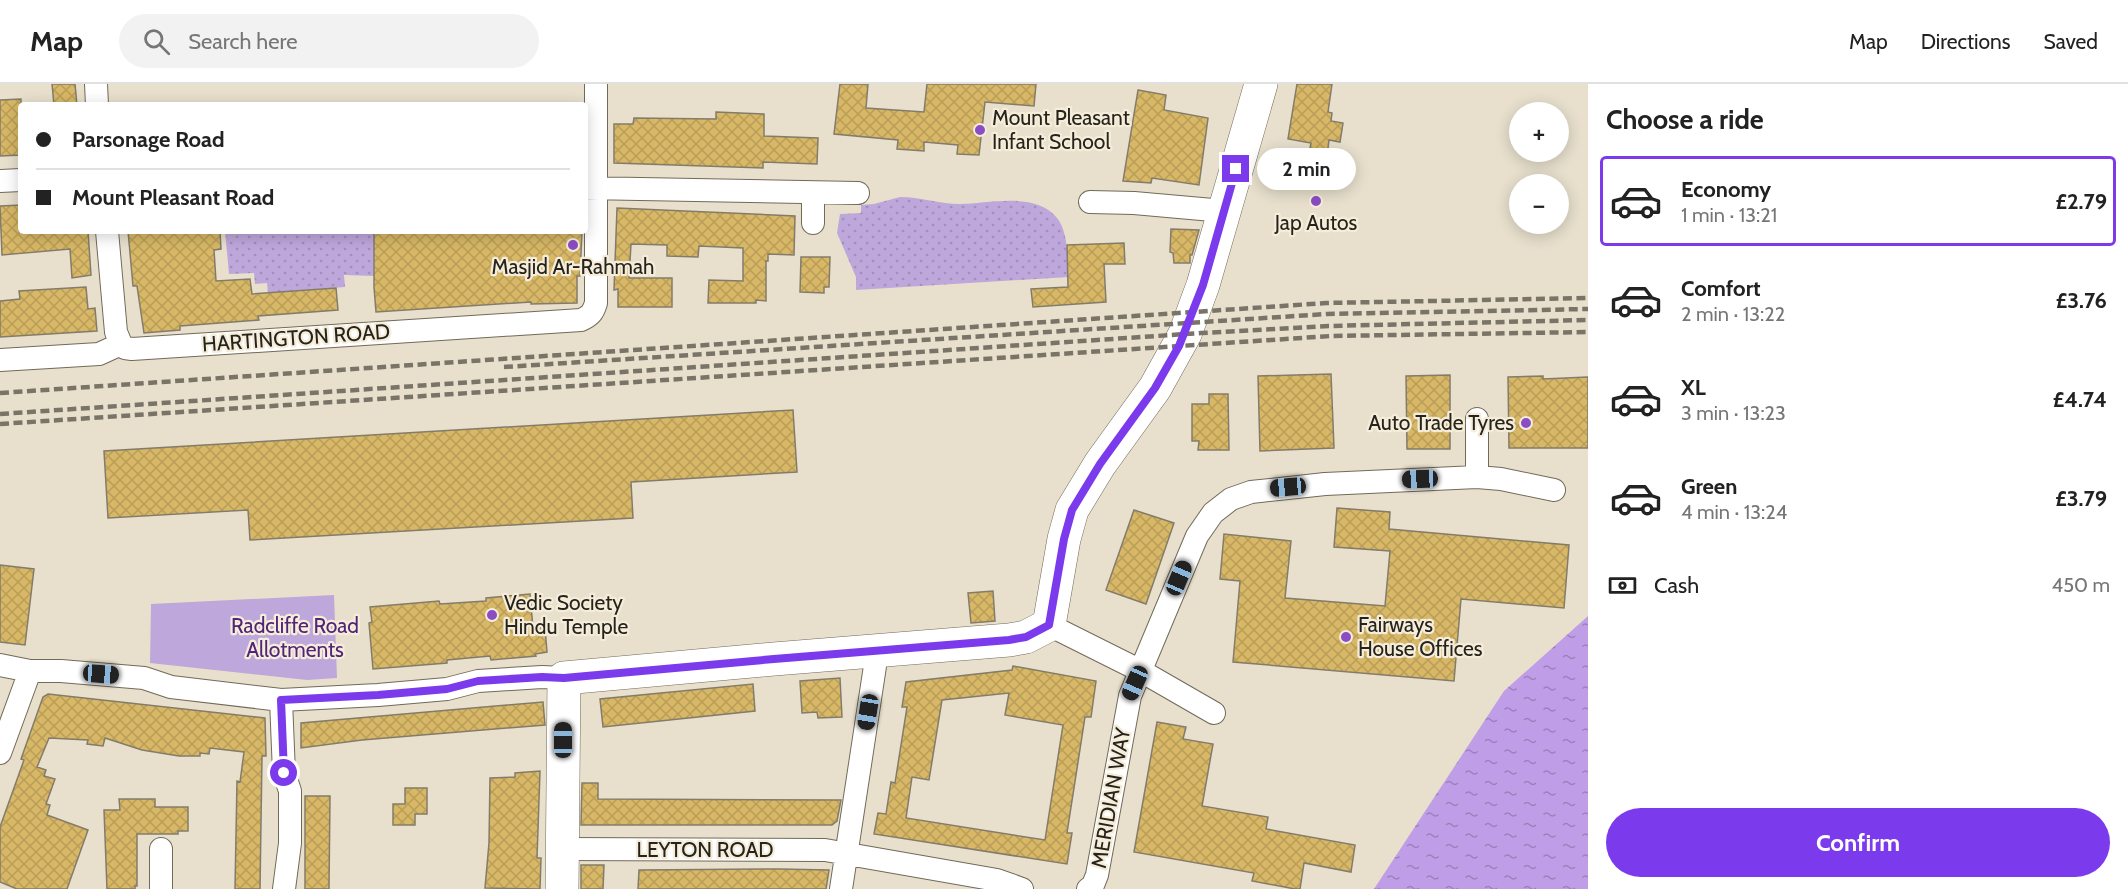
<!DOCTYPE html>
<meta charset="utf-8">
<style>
body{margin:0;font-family:Cabin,sans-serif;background:#f2f2f2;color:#222;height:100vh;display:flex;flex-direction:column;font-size:22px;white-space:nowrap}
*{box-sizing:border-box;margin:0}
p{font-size:20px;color:#767676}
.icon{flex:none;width:33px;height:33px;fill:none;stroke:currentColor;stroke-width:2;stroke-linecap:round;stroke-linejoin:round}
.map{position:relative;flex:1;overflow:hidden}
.panel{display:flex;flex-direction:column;background:#fff;width:540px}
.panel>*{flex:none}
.banner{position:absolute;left:18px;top:18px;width:570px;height:132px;border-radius:6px;box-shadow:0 3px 15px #0003;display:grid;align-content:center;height:132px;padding:0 18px;background:#fff}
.controls{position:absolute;left:1509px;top:18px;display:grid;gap:12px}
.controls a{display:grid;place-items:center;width:60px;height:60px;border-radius:50%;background:#fff;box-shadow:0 3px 15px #0003;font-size:30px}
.end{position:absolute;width:27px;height:27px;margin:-14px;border:8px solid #7c3aed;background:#fff;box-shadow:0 0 0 3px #fff}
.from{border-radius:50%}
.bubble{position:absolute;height:42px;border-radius:21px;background:#fff;box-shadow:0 3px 15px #0003;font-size:20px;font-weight:700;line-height:42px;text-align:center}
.car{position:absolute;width:18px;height:36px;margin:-18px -9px;border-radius:8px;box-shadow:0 0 4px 2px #0007;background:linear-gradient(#222 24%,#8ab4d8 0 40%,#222 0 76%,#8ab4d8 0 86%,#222 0)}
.banner b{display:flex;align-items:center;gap:21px;height:57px;font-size:22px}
.banner b+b{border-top:2px solid #e0e0e0}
.banner i{width:15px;height:15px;background:#222}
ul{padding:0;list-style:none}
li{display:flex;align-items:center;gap:18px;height:90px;margin:0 12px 9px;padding:0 6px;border:3px solid transparent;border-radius:6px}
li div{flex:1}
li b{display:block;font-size:22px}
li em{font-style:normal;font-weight:700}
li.current{border-color:#7c3aed}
li>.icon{width:54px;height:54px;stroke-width:1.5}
h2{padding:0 18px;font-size:27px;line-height:72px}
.pay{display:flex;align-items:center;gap:15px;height:66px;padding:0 18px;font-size:22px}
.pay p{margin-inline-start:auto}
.button{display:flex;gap:12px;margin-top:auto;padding:12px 18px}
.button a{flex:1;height:69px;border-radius:36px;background:#7c3aed;color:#fff;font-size:24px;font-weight:700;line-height:69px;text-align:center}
header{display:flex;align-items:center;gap:36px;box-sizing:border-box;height:84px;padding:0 30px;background:#fff;border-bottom:2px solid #e0e0e0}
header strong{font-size:28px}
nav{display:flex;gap:33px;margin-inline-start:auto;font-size:21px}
.search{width:420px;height:54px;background:#f2f2f2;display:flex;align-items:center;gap:15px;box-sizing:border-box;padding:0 21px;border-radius:33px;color:#767676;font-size:22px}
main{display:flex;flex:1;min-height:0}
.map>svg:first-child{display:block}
.grass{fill:url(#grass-dots)}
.garden{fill:#bea7db}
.water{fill:url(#water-ripples)}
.building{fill:url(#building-cross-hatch);stroke:#837c6a;stroke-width:1.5;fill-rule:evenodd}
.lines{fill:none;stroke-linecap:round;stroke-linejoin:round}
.street-casing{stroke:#716a59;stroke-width:24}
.secondary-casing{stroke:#716a59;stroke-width:34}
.street{stroke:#fff;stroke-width:22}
.secondary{stroke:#fff;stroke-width:33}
.rail{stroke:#7a7468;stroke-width:4.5;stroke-dasharray:9 4.5;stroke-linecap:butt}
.route{stroke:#7c3aed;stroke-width:8}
.poi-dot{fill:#8b4dc3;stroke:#f5edda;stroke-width:2}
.labels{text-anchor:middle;stroke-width:4.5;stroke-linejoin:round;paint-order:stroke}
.poi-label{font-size:21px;fill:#26231c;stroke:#f5edda;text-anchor:start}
.street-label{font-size:21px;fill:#26231c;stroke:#f5edda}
.park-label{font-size:21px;fill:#512478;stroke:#f5edda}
</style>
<header>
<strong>Map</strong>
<div class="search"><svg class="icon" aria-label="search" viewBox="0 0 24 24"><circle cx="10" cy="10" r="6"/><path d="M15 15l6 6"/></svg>Search here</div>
<nav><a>Map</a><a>Directions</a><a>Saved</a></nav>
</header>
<main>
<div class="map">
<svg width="1588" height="805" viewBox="0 0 1588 805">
<defs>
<pattern id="grass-dots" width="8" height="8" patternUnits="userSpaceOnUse" patternTransform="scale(1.5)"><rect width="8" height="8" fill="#bea7db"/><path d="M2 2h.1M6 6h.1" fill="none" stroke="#a38fbb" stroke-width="1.8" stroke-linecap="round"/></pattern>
<pattern id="water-ripples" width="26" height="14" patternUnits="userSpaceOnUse" patternTransform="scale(1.5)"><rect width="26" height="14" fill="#c09ee7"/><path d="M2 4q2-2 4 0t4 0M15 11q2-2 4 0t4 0" fill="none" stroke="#9c80ba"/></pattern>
<pattern id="building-cross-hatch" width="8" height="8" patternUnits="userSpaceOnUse" patternTransform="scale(1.5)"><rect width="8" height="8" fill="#d8b866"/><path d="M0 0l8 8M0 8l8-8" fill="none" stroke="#b99e58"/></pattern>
</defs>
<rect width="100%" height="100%" fill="#e8e0cd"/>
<path class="grass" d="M 900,113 C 920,113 940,120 960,120 C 988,120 1036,107 1057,134 C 1069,149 1067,176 1069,193 L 856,206 L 856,193 L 837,149 L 840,130 L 861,129 L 861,121 L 874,120 Z
M 225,147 L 374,150 L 374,192 L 344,191 L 345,203 L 268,209 L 267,199 L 255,200 L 254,189 L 229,190 Z"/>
<path class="garden" d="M 334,511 L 337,594 L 307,596 L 150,579 L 151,520 Z"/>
<path class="water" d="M 1588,532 L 1588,805 L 1374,805 L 1504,607 Z"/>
<path class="building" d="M 52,0 L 75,0 L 77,21 L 54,21 Z
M 840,0 L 868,0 L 866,24 L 924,28 L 927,0 L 1036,0 L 1034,22 L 985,18 L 979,71 L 957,70 L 958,61 L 924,58 L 924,67 L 897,65 L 898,56 L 834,50 Z
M 1297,0 L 1332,0 L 1328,28 L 1332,29 L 1331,37 L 1343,39 L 1340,58 L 1329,56 L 1327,72 L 1309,70 L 1311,59 L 1288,55 Z
M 1138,6 L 1166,11 L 1164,26 L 1208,34 L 1199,101 L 1152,94 L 1151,99 L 1123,97 Z
M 21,15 L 21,71 L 0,72 L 0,16 Z
M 716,28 L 764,30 L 764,52 L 818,54 L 817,80 L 763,78 L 763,84 L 614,79 L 614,40 L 633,40 L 634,34 L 716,35 Z
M 21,121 L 21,147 L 88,147 L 91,191 L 72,194 L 70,165 L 2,171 L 0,122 Z
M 617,124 L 795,132 L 794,171 L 768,170 L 768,177 L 766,177 L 766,217 L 756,216 L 756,219 L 708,219 L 709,196 L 743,197 L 743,164 L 699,162 L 698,173 L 667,172 L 667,161 L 631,160 L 629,194 L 672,194 L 672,223 L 618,223 L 618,205 L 614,206 Z
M 1171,145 L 1199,146 L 1192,171 L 1190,171 L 1190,179 L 1174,179 L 1173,169 L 1170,168 Z
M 128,147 L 220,147 L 221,165 L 214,166 L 216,197 L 250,195 L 252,210 L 336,204 L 338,226 L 258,232 L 259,236 L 180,242 L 180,246 L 144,249 L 137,202 L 133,202 Z
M 374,147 L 582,147 L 580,192 L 577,192 L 577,219 L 531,220 L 531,218 L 376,228 L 374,203 Z
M 1124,159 L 1125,180 L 1104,180 L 1106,218 L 1033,223 L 1031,205 L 1068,203 L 1067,161 Z
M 801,173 L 830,173 L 829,203 L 824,203 L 824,209 L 800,208 Z
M 86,203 L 88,225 L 95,224 L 97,247 L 0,253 L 0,217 L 20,215 L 19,207 Z
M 1331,290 L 1334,364 L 1260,367 L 1258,292 Z
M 1450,291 L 1450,365 L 1407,365 L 1406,292 Z
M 1543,292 L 1543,295 L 1588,293 L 1588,364 L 1509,364 L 1508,293 Z
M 1209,310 L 1228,310 L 1229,366 L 1198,366 L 1199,357 L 1192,357 L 1192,320 L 1209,320 Z
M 793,326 L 797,388 L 631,398 L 633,434 L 250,456 L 248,426 L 108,434 L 104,367 Z
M 1337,424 L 1390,428 L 1389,445 L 1569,461 L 1564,524 L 1461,515 L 1454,597 L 1233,578 L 1240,497 L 1220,495 L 1224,450 L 1291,457 L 1285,514 L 1385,522 L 1390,467 L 1334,463 Z
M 1134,426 L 1174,439 L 1146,520 L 1106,506 Z
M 0,481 L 34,485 L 25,561 L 0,558 Z
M 993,507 L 995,537 L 971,539 L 968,509 Z
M 530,510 L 533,544 L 545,544 L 547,568 L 535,570 L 536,572 L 491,576 L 490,572 L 447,576 L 447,579 L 373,585 L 369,539 L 372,538 L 370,523 L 439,517 L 440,520 L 486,517 L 486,514 Z
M 1013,582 L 1096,597 L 1091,633 L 1085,633 L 1067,749 L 1072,749 L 1067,780 L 874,750 L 878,729 L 886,730 L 891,698 L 895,699 L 907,623 L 902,623 L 906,598 L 1012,586 ZM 1009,609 L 1005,631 L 1063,641 L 1045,756 L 906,734 L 912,693 L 929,696 L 942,616 Z
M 840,594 L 842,633 L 818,634 L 817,628 L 802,629 L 800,597 Z
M 753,600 L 755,627 L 603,643 L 600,615 Z
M 48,610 L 265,634 L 266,672 L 262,672 L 260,805 L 235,805 L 237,697 L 240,698 L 244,668 L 210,664 L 209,670 L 200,669 L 200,672 L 179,672 L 142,666 L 105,654 L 103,662 L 87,660 L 88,656 L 49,654 L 37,683 L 46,686 L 44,692 L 55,695 L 46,720 L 50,721 L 47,731 L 88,746 L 67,805 L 17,805 L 0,798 L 0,743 L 24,676 L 21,675 L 43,613 Z
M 543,618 L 545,641 L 362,656 L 301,664 L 301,639 Z
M 1157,638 L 1186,643 L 1183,655 L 1213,660 L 1202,722 L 1268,733 L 1266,745 L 1355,761 L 1351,788 L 1304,779 L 1300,805 L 1295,805 L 1252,797 L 1254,789 L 1134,768 Z
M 540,687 L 537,774 L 541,774 L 540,805 L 485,804 L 489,759 L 490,694 L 515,693 L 515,689 Z
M 582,699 L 598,699 L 598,715 L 841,716 L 837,737 L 832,741 L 581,741 Z
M 405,704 L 427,704 L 427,730 L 415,730 L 415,741 L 393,741 L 393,720 L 405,720 Z
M 305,712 L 330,712 L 329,805 L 305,805 Z
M 119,715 L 155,715 L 155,723 L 188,723 L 188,747 L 178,747 L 178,750 L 137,750 L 137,802 L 135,802 L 135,805 L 107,805 L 104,726 L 120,726 Z
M 581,781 L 604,781 L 603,805 L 581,805 Z
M 779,785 L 829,786 L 826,805 L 638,805 L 639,786 Z"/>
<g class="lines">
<g class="street-casing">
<path id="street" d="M 96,0 L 97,21
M 0,97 L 21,96
M 585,104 L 858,109
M 813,109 L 813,139
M 1090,118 L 1134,119 L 1224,127
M 107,147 L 116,248 L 121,260
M 121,260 L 125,264 L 132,265 L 581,236 C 590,232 593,229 596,219 L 596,0
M 0,276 L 99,270 L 121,260
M 1477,335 L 1477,393
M 1049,541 L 1141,587 L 1214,629
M 0,581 L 30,587 L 61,587 L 144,594 L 171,603 L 281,616 L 378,611 L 447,605 L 478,597 L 542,593 L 564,594
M 281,616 L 284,689 L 290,707 L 290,759 L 284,805
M 0,669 L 30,587
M 161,765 L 161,805
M 562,765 L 825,766 L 997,796 L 1022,805
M 841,805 L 875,582 L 876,567
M 1088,805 L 1093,801 L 1097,791 L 1130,612 L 1197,452 L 1213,429 L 1231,415 L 1251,408 L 1325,400 L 1477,393 L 1501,395 L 1554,406"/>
</g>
<g class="secondary-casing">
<path id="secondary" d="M 562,805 L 564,594 L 774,575 L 1009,556 L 1026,553 L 1049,541 L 1064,455 L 1072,426 L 1100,380 L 1155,304 L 1185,250 L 1203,201 L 1261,0"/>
</g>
<use href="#street" class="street"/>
<use href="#secondary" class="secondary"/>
<path class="rail" d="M 504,283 L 1327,230 L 1588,225
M 0,309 L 1326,219 L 1588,214
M 0,330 L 1201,249 L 1329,242 L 1588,236
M 0,340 L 1331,252 L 1588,248"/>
</g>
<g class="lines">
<path class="route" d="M 284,689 L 281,616 L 378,611 L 447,605 L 478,597 L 542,593 L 564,594 L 774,575 L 1009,556 L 1026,553 L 1049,541 L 1064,455 L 1072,426 L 1100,380 L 1155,304 L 1179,262 L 1203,201 L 1236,85"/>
</g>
<g class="poi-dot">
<circle cx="980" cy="46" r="6"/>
<circle cx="1316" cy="117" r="6"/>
<circle cx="573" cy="161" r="6"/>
<circle cx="1526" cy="339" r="6"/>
<circle cx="492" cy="531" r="6"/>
<circle cx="1346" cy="553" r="6"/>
</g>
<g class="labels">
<g class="poi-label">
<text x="992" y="41">Mount Pleasant<tspan x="992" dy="24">Infant School</tspan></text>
<text x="1316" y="146" text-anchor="middle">Jap Autos</text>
<text x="573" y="190" text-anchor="middle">Masjid Ar-Rahmah</text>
<text x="1514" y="346" text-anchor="end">Auto Trade Tyres</text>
<text x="504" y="526">Vedic Society<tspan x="504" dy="24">Hindu Temple</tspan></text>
<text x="1358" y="548">Fairways<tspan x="1358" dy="24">House Offices</tspan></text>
</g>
<g class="street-label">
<text transform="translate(296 254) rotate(-4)" y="7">HARTINGTON ROAD</text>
<text transform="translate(1111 714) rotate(-80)" y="7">MERIDIAN WAY</text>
<text x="705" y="773">LEYTON ROAD</text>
</g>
<g class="park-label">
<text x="295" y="549">Radcliffe Road<tspan x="295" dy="24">Allotments</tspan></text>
</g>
</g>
</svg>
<div class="controls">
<a>+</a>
<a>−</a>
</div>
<i class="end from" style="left:284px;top:689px"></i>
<i class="end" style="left:1236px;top:85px"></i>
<div class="bubble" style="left:1257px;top:64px;width:99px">2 min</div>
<i class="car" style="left:1420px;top:395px;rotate:268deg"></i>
<i class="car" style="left:1288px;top:403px;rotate:265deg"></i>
<i class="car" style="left:1179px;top:494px;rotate:23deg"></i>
<i class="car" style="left:101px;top:590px;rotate:94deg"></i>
<i class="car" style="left:1135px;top:599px;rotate:204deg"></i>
<i class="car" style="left:868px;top:628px;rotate:189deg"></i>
<i class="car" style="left:563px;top:656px;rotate:0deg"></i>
<div class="banner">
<b><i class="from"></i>Parsonage Road</b>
<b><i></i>Mount Pleasant Road</b>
</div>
</div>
<section class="panel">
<h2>Choose a ride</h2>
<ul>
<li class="current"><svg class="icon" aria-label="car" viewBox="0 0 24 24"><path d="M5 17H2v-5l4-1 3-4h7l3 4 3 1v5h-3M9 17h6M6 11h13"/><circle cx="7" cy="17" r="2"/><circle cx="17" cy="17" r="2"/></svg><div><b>Economy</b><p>1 min · 13:21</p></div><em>£2.79</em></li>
<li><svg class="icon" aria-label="car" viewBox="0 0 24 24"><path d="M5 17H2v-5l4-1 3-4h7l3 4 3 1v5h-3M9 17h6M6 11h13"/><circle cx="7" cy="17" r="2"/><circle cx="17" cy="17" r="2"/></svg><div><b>Comfort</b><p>2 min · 13:22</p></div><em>£3.76</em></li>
<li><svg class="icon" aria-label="car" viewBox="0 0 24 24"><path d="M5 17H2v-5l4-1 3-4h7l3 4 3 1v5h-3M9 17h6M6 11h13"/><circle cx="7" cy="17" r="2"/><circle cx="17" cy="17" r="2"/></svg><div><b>XL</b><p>3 min · 13:23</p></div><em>£4.74</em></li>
<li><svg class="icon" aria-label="car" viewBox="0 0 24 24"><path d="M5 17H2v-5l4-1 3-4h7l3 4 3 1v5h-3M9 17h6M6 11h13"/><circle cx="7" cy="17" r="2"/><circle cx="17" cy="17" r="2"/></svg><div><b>Green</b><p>4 min · 13:24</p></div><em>£3.79</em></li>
</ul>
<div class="pay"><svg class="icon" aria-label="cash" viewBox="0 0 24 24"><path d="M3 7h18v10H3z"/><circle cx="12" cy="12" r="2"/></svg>Cash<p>450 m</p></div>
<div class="button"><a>Confirm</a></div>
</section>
</main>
